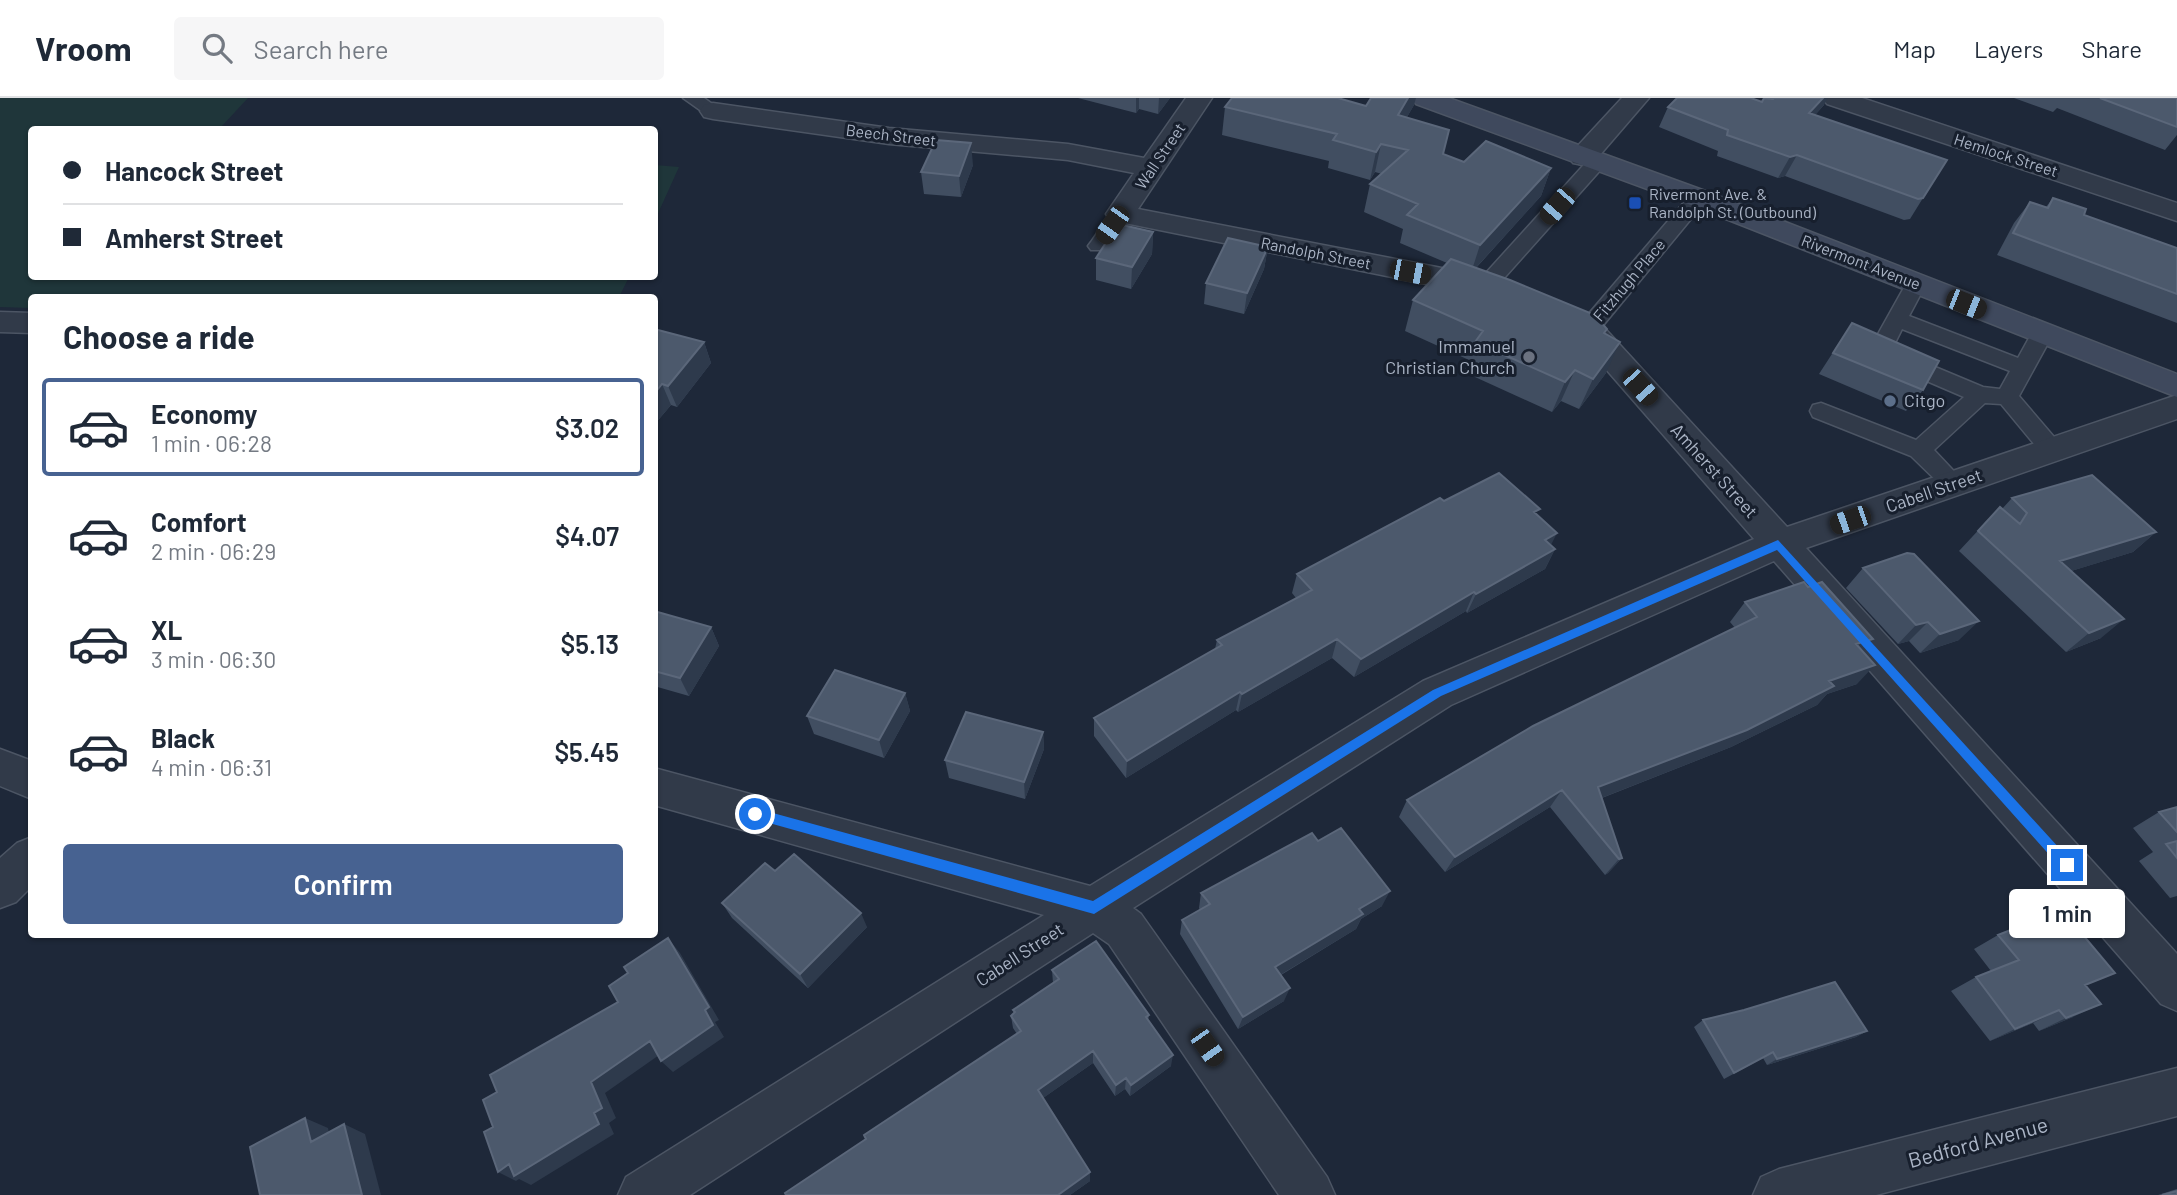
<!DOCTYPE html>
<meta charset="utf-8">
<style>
body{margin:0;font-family:Barlow,sans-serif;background:#f6f6f7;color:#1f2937;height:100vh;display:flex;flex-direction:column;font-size:26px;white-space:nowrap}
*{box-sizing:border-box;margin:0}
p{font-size:23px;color:#747a83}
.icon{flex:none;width:38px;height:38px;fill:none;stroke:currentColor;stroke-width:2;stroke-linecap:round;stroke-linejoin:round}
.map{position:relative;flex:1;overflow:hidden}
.panel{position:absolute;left:28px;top:196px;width:630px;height:644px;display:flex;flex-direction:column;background:#fff;border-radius:7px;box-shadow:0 2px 5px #0004}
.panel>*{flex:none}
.top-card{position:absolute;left:28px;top:28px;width:630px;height:154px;border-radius:7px;box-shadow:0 2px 5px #0004;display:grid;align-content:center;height:154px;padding:0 35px;background:#fff}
.end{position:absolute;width:32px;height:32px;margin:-16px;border:9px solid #1a73e8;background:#fff;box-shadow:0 0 0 4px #fff}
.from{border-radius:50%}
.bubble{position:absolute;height:49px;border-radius:7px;background:#fff;box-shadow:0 2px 5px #0004;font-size:23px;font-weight:600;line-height:49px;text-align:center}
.car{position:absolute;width:21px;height:42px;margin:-21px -10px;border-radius:9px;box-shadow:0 0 5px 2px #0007;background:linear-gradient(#222 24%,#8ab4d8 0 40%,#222 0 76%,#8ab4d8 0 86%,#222 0)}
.top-card b{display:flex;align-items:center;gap:24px;height:66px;font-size:26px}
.top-card b+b{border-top:2px solid #e0e1e3}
.top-card i{width:18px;height:18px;background:#1f2937}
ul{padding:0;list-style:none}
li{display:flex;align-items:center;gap:21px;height:98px;margin:0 14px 10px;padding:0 21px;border:4px solid transparent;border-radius:7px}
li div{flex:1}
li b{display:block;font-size:26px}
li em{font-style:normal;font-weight:600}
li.selected{border-color:#476291}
li>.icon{width:63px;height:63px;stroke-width:1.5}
h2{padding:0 35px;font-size:32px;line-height:84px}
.primary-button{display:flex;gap:14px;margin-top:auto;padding:14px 35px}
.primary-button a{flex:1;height:80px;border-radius:7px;background:#476291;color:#fff;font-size:28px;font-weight:600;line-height:80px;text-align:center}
header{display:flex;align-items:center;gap:42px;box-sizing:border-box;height:98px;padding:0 35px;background:#fff;border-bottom:2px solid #e0e1e3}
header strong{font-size:33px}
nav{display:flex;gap:38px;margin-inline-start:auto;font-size:24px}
.search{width:490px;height:63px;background:#f6f6f7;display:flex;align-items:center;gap:18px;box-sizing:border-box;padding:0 24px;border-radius:7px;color:#747a83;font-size:26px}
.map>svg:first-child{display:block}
.green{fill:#1f363a}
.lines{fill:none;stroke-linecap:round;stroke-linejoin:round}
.service-casing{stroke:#4c5564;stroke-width:3}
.minor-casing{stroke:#4c5564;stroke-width:3}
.secondary-casing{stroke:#4c5564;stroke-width:3}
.service{fill:#313a49;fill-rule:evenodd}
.minor{fill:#313a49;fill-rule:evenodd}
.secondary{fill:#3f495d;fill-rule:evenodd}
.wall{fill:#414e61}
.shaded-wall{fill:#2e3a4c}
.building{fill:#4c596c;stroke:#5b677a;stroke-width:2}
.route{fill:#1a73e8}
.transit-dot{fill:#1a4fb4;stroke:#171f2d;stroke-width:2.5}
.worship-dot{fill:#6b7280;stroke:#171f2d;stroke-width:2.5}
.service-dot{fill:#5c6f8a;stroke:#171f2d;stroke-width:2.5}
.labels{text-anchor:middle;stroke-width:6;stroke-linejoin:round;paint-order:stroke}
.far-street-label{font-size:16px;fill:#abb5c6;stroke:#171f2d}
.far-poi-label{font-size:16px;fill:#abb5c6;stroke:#171f2d;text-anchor:start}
.poi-label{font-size:18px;fill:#abb5c6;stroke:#171f2d;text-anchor:end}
.street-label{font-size:18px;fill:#abb5c6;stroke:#171f2d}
.near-street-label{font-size:21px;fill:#abb5c6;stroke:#171f2d}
</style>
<header>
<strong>Vroom</strong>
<div class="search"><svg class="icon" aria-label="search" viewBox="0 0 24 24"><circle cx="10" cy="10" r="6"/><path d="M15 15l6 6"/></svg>Search here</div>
<nav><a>Map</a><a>Layers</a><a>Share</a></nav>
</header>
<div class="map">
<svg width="2177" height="1097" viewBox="0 0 2177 1097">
<rect width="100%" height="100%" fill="#1e2839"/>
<path class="green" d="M 0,0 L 248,0 L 221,29 L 246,31 L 32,32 L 32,178 L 629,179 L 619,199 L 32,200 L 31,210 L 0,209 Z
M 655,67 L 679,69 L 655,122 L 654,67 Z"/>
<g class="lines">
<g class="service-casing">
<path id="service" d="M 683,0 L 704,0 L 722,13 L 719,17 L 707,17 Z
M 1597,58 L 1604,60 L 1606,64 L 1604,68 L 1489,197 L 1475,197 L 1472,192 L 1475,187 L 1590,60 Z
M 1698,94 L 1705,96 L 1708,100 L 1705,104 L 1596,236 L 1580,236 L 1577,231 L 1580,226 L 1691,96 Z
M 1120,110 L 1127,112 L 1130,116 L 1105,152 L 1091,152 L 1088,148 L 1091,144 L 1113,112 Z
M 1916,179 L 1923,181 L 1926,186 L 1909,218 L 2018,260 L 2034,231 L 2050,231 L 2053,236 L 2019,298 L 2060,346 L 2064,352 L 2060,358 L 2052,360 L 2044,358 L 2001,306 L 1985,305 L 1934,352 L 1966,386 L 1962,392 L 1954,395 L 1946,392 L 1911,358 L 1813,319 L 1810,313 L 1813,307 L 1821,305 L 1916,342 L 1964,299 L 1871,259 L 1868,254 L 1906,186 L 1909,181 ZM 1902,231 L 2010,273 L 2000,291 L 1983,289 L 1892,251 Z"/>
</g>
<g class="minor-casing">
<path id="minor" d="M 1186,0 L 1212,0 L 1138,111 L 1457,173 L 1497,186 L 1501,193 L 1497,200 L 1486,203 L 1451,191 L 1110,122 L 1106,116 L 1134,75 L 1068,62 L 889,46 L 713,21 L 704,19 L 700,13 L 704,7 L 713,5 L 889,30 L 1068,46 L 1144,60 Z
M 1622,0 L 1649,0 L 1593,65 L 1583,67 L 1573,65 L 1569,59 L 1573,53 Z
M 1823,0 L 1862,0 L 2177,105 L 2177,123 L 1827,6 Z
M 0,214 L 32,215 L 32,235 L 0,234 Z
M 1575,216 L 1599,224 L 1787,429 L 2177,297 L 2177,321 L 1806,450 L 2177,856 L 2177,913 L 2161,906 L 1774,463 L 1451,607 L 1133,810 L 1141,816 L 1327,1079 L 1335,1097 L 1279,1097 L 1109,846 L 1093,835 L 690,1097 L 618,1097 L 626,1079 L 1044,817 L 654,707 L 654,670 L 1090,788 L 1423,583 L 1754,441 L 1577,238 L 1564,233 L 1559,226 L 1564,219 Z
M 0,651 L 32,663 L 32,701 L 0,688 Z
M 32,739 L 32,788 L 16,804 L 0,810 L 0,760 L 17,745 Z
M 2177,970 L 2177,1018 L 1876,1097 L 1753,1097 L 1761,1079 L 1779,1071 Z"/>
</g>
<g class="secondary-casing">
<path id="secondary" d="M 1412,0 L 1449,0 L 1708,94 L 2177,276 L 2177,299 L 1688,106 L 1416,6 Z"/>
</g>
<use href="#service" class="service"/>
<use href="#minor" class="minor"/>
<use href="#secondary" class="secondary"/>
</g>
<path class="wall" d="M 1078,0 L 1170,0 L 1158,16 L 1139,11 L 1136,15 Z
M 1371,0 L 1416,0 L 1414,7 L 1407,19 L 1443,56 L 1464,64 L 1551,70 L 1541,98 L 1476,170 L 1607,231 L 1605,236 L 1606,275 L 1579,311 L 1561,303 L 1552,314 L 1464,274 L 1469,262 L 1405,233 L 1413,202 L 1447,165 L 1400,145 L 1403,131 L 1364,114 L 1370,86 L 1382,76 L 1375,74 L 1370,82 L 1328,70 L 1329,63 L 1222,37 L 1225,9 L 1366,8 Z
M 2014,0 L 2177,0 L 2177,37 L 2165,52 L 2057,10 L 2053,14 Z
M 1773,1 L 1824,7 L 1815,17 L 1923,100 L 1910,121 L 1904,122 L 1785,78 L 1778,80 L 1717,58 L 1718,53 L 1659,29 L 1668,9 L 1762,4 Z
M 973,67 L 961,99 L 924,96 L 921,74 Z
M 2053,100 L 2084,117 L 2177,150 L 2177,225 L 1997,157 L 2014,125 L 2030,104 L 2046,109 Z
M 1153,134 L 1152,156 L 1131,191 L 1096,182 L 1096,160 Z
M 1268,149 L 1264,171 L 1244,216 L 1204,206 L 1206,185 Z
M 1852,225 L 1923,292 L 1906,313 L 1819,276 Z
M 654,236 L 704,244 L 711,265 L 677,309 L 671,307 L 654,327 Z
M 2012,400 L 2156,434 L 2133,454 L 2071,473 L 2101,540 L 2066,554 L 1959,453 L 2000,409 L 2002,411 Z
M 1444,403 L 1537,418 L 1551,447 L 1555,451 L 1545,471 L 1467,515 L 1466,513 L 1354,579 L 1332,560 L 1238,614 L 1236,612 L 1126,680 L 1094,638 L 1094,620 L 1215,551 L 1217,542 L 1296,500 L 1292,495 L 1297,476 Z
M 1863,470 L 1959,542 L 1920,555 L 1909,543 L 1898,546 L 1846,490 Z
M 1808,489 L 1873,541 L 1862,552 L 1857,586 L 1827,596 L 1817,607 L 1731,649 L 1602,700 L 1622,760 L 1608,775 L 1605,777 L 1550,709 L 1445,774 L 1399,719 L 1407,702 L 1735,530 L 1730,524 L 1745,504 Z
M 654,513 L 711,529 L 719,548 L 689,598 L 654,588 Z
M 905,595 L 910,613 L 884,660 L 814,636 L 807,618 Z
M 1043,634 L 1044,651 L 1025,701 L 949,680 L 945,662 Z
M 2177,709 L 2177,798 L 2170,800 L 2139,763 L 2153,754 L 2133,730 L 2159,714 Z
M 1318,743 L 1382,808 L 1361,821 L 1356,831 L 1281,877 L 1284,903 L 1238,931 L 1180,836 L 1182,822 L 1200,812 L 1199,810 L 1201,795 Z
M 775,773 L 867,829 L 808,890 L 732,820 L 722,805 Z
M 1998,837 L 2087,889 L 2073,919 L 2039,933 L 2033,925 L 1990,943 L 1951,893 L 1976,879 L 1991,873 L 1974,851 Z
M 1052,872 L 1149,917 L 1148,923 L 1171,968 L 1130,998 L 1125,991 L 1115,998 L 1093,965 L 1043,1000 L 1090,1074 L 1090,1083 L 1070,1097 L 786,1097 L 1017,936 L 1013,930 L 1011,918 L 1014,915 L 1013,912 L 1053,885 Z
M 1703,922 L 1867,933 L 1856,939 L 1767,967 L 1763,960 L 1724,981 L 1694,929 Z
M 2177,1091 L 2177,1097 L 2158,1097 Z"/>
<path class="shaded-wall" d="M 1136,0 L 1139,0 L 1139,11 L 1136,15 Z
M 1159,0 L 1170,0 L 1158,16 Z
M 1408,0 L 1416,0 L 1414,7 L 1392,45 L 1398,17 Z
M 1823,0 L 1828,0 L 1824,7 L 1798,36 L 1809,15 Z
M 971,45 L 973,67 L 961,99 L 959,78 Z
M 1381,46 L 1375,74 L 1370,82 L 1376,54 Z
M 1797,57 L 1785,78 L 1778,80 L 1790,59 Z
M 1551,70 L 1541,98 L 1471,175 L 1480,147 Z
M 1153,134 L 1152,156 L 1131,191 L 1132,169 Z
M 1268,149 L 1264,171 L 1244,216 L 1247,195 Z
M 704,244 L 711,265 L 677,309 L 668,288 Z
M 1620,244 L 1606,275 L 1579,311 L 1593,281 Z
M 1575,272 L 1561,303 L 1552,314 L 1565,284 Z
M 662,286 L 671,307 L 654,327 L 654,296 Z
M 2156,434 L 2133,454 L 2039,483 L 2060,463 Z
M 1557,435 L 1547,455 L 1545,442 Z
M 1555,451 L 1545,471 L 1467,515 L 1476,496 Z
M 1474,494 L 1466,513 L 1354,579 L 1361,561 Z
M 2124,521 L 2101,540 L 2066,554 L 2089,535 Z
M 1979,523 L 1959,542 L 1920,555 L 1940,536 Z
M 1928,524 L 1909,543 L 1898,546 L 1916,527 Z
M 711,529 L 719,548 L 689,598 L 680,580 Z
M 1337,541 L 1332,560 L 1238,614 L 1242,596 Z
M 1873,541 L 1855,560 L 1856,546 Z
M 1875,567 L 1857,586 L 1827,596 L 1817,607 L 1731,649 L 1586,706 L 1598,689 L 1829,583 Z
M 1240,594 L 1236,612 L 1126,680 L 1127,663 Z
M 905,595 L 910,613 L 884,660 L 879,642 Z
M 1043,634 L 1044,651 L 1025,701 L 1024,684 Z
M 1562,692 L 1550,709 L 1445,774 L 1455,759 Z
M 1622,760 L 1608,775 L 1605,777 L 1619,761 Z
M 1390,793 L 1382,808 L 1361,821 L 1356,831 L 1270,883 L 1275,869 L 1359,811 Z
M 861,815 L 867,829 L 808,890 L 800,876 Z
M 668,840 L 680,855 L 719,922 L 715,924 L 724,939 L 673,974 L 661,963 L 705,912 Z
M 1290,890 L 1284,903 L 1238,931 L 1243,919 Z
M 2101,906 L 2073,919 L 2039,933 L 2066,920 Z
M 2059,912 L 2033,925 L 1990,943 L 2015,931 Z
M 1867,933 L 1856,939 L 1767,967 L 1777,961 Z
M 650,943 L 662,955 L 605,995 L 616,1020 L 609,1025 L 614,1036 L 531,1087 L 519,1081 L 516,1083 L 498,1074 L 509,1066 L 591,984 Z
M 1093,953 L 1093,965 L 1039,1003 L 1038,992 Z
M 1173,957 L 1171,968 L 1130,998 L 1131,987 Z
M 1126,980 L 1125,991 L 1115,998 L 1116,987 Z
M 305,1020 L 328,1030 L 333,1054 L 311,1044 Z
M 344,1026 L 365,1036 L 381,1097 L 362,1097 Z
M 1090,1074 L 1090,1083 L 1070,1097 L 1058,1097 Z"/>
<path class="building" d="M 1232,0 L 1338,0 L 1366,8 L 1371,0 L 1408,0 L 1398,17 L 1449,32 L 1443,56 L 1464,64 L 1486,43 L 1551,70 L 1480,147 L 1407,117 L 1418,106 L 1370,86 L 1408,52 L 1381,46 L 1376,54 L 1333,42 L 1337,36 L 1225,9 Z
M 1677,0 L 1751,0 L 1762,4 L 1764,0 L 1773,1 L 1774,0 L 1823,0 L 1809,15 L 1947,62 L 1923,100 L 1918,101 L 1797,57 L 1790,59 L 1727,37 L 1728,32 L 1668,9 Z
M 2100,0 L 2177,0 L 2177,29 Z
M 936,42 L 971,45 L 959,78 L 921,74 Z
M 2053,100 L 2086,111 L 2084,117 L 2177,150 L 2177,196 L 2013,135 L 2030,104 L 2048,110 Z
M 1118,126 L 1153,134 L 1132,169 L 1096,160 Z
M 1228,140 L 1268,149 L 1247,195 L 1206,185 Z
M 1451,161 L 1510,182 L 1595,217 L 1607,231 L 1604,235 L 1620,244 L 1593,281 L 1575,272 L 1565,284 L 1475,244 L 1483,233 L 1413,202 Z
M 1852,225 L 1939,263 L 1923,292 L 1833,255 Z
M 658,232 L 704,244 L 668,288 L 662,286 L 654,296 L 654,236 Z
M 1499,375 L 1540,411 L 1534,414 L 1557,435 L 1545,442 L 1555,451 L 1476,496 L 1474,494 L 1361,561 L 1337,541 L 1242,596 L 1240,594 L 1127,663 L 1094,620 L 1222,547 L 1217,542 L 1312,492 L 1297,476 L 1440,400 L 1444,403 Z
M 2092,377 L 2156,434 L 2060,463 L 2124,521 L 2089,535 L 1978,433 L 2000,409 L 2020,426 L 2027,415 L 2012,400 Z
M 1907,455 L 1914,456 L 1979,523 L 1940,536 L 1928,524 L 1916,527 L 1863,470 Z
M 1804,484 L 1808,489 L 1822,484 L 1873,541 L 1856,546 L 1875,567 L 1829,583 L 1834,588 L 1747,632 L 1598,689 L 1622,760 L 1619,761 L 1562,692 L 1455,759 L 1407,702 L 1533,628 L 1757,519 L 1745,504 Z
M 654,513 L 711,529 L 680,580 L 654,573 Z
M 835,572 L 905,595 L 879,642 L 807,618 Z
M 966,614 L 1043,634 L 1024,684 L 945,662 Z
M 2177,709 L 2177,734 L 2159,714 Z
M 1341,730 L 1390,793 L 1359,811 L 1363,816 L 1275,869 L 1290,890 L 1243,919 L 1182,822 L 1210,806 L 1201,795 L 1312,735 L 1318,743 Z
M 2177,743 L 2177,760 L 2166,746 Z
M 794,756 L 861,815 L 800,876 L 722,805 L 765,765 L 775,773 Z
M 2062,812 L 2115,875 L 2085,887 L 2101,906 L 2066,920 L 2059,912 L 2015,931 L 1976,879 L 2019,862 L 1998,837 Z
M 668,840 L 709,909 L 705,912 L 713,927 L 661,963 L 650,943 L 591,984 L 602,1010 L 594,1015 L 599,1026 L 514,1078 L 509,1066 L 498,1074 L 484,1034 L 493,1029 L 483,1002 L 497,994 L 490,977 L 618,904 L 609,888 L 628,875 L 624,869 Z
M 1096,843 L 1149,917 L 1146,919 L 1173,957 L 1131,987 L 1126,980 L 1116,987 L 1093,953 L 1038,992 L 1090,1074 L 1058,1097 L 786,1097 L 785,1095 L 866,1041 L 864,1037 L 1021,933 L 1011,918 L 1015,914 L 1013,912 L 1059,881 L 1052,872 Z
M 1835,884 L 1867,933 L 1777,961 L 1773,954 L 1734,975 L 1703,922 L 1744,912 Z
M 305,1020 L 311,1044 L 344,1026 L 362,1097 L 260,1097 L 250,1049 Z
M 2177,1093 L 2177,1097 L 2162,1097 Z"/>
<path class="route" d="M 1778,442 L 2071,763 L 2071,771 L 2062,771 L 1777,452 L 1441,598 L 1094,816 L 755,721 L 749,716 L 755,710 L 1093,803 L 1433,592 Z"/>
<rect class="transit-dot" x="1628" y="98" width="14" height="14" rx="3.5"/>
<circle class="worship-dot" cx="1529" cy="259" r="7"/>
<circle class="service-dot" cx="1890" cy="303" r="7"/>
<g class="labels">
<g class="far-street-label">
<text transform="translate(891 37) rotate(7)" y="6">Beech Street</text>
<text transform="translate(2006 57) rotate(18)" y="6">Hemlock Street</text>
<text transform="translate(1160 58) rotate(-56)" y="6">Wall Street</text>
<text transform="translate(1316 155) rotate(11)" y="6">Randolph Street</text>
<text transform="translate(1861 164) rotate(21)" y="6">Rivermont Avenue</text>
<text transform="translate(1629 182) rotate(-50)" y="6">Fitzhugh Place</text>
</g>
<g class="far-poi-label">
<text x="1649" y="102">Rivermont Ave. &amp;<tspan x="1649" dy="18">Randolph St. (Outbound)</tspan></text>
</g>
<g class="poi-label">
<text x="1515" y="255">Immanuel<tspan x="1515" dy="21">Christian Church</tspan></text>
<text x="1904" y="309" text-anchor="start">Citgo</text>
</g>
<g class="street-label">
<text transform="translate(1714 373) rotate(48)" y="6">Amherst Street</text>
<text transform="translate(1934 393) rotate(-19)" y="6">Cabell Street</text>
<text transform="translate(1020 857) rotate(-33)" y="6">Cabell Street</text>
</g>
<g class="near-street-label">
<text transform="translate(1978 1045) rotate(-15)" y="7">Bedford Avenue</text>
</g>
</g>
</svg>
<i class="end from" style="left:755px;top:716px"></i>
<i class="end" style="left:2067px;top:767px"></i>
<div class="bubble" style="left:2009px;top:791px;width:116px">1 min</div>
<i class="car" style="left:1557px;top:108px;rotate:221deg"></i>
<i class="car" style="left:1112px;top:127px;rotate:215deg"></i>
<i class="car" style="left:1410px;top:174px;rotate:101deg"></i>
<i class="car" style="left:1966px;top:206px;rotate:112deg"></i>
<i class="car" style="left:1640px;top:289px;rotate:138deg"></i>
<i class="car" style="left:1850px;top:422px;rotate:251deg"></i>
<i class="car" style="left:1207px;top:949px;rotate:145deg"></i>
<div class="top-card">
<b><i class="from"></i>Hancock Street</b>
<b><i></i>Amherst Street</b>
</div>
<section class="panel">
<h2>Choose a ride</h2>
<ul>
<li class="selected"><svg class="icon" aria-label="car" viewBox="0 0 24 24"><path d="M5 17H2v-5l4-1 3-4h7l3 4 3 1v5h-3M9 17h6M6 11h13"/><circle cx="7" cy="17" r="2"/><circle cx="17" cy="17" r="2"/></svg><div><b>Economy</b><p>1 min · 06:28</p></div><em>$3.02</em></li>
<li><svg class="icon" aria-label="car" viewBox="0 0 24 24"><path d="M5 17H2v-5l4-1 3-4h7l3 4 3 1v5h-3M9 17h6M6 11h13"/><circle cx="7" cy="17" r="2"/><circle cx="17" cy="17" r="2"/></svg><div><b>Comfort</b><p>2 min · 06:29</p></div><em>$4.07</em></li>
<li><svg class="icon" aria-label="car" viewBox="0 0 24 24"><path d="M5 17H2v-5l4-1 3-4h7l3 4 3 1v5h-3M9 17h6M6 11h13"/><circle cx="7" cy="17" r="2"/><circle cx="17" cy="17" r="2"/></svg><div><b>XL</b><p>3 min · 06:30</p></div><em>$5.13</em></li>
<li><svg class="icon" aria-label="car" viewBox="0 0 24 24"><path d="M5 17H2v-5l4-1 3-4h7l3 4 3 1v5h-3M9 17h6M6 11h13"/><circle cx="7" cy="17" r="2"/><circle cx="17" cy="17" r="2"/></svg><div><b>Black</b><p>4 min · 06:31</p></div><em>$5.45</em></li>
</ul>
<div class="primary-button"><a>Confirm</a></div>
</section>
</div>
